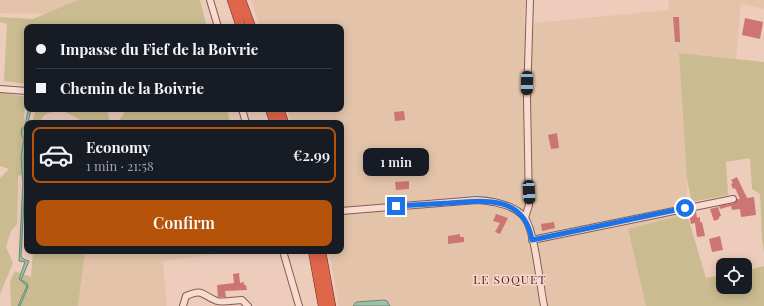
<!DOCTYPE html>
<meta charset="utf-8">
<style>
body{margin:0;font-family:"Playfair Display",serif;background:#242831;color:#f1f3f6;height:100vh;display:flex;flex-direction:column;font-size:15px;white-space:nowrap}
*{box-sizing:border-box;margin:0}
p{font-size:13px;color:#9ea1a6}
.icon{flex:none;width:22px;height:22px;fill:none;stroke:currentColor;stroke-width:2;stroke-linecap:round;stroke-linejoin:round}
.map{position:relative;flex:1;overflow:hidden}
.drawer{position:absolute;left:24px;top:120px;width:320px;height:134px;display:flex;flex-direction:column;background:#171b24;border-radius:8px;box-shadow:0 2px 10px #0003}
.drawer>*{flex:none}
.guide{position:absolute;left:24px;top:24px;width:320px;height:88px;border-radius:8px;box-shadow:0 2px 10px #0003;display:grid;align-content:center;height:88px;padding:0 12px;background:#171b24}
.fabs{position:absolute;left:716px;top:258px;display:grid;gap:8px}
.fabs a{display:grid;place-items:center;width:36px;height:36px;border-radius:8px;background:#171b24;box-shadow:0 2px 10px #0003;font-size:20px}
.end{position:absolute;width:18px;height:18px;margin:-9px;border:5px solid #1a73e8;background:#fff;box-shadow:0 0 0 2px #fff}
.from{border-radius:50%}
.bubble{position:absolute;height:28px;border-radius:8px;background:#171b24;box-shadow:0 2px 10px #0003;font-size:13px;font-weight:600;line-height:28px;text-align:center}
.car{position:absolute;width:12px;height:24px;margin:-12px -6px;border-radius:5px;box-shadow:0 0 3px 1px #0007;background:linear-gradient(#222 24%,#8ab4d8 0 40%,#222 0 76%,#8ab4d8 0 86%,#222 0)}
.guide b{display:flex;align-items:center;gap:14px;height:38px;font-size:15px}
.guide b+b{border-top:1px solid #363941}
.guide i{width:10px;height:10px;background:#f1f3f6}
ul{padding:7px 0 0;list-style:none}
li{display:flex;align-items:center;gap:12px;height:56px;margin:0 8px 6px;padding:0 4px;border:2px solid transparent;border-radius:8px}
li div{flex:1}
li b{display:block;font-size:15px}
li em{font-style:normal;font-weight:600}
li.current{border-color:#b45309}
li>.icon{width:36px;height:36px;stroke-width:1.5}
.button{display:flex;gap:8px;margin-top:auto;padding:8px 12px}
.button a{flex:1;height:46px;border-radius:8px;background:#b45309;color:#fff;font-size:16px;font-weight:600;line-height:46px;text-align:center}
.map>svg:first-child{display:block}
.farmland{fill:#e3c4aa}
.green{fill:#cbbb91}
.water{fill:#a0beaa;stroke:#688b75}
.building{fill:#cc7572}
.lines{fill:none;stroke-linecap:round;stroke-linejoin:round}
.minor-casing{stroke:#845d56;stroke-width:8}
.highway-casing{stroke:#522e2b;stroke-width:10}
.minor{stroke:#f8dccf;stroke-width:6}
.highway{stroke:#df654b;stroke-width:9}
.route{stroke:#1a73e8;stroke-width:5}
.labels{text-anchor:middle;stroke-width:3;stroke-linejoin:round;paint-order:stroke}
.neighbourhood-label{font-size:12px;letter-spacing:1px;fill:#601a26;stroke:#f5d9cc}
</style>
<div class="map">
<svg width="764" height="306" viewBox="0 0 764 306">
<rect width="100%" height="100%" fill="#edccbc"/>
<path class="farmland" d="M 0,0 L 84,0 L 46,14 L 0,13 Z
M 251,0 L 525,0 L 524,24 L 669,10 L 668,0 L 764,0 L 764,9 L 741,4 L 736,59 L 679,53 L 687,180 L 687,214 L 628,230 L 646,306 L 339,306 L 329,251 L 341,251 L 341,123 L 292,123 L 287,109 L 341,109 L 341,27 L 260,27 Z
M 85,251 L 243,251 L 163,261 L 167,306 L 78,306 Z"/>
<path class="green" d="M 78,0 L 200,0 L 207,27 L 27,27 L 27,84 L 4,81 L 7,24 L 0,22 L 0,17 L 33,19 Z
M 679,53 L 764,62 L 764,252 L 762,240 L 760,194 L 752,189 L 750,158 L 726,162 L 728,195 L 692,202 L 687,180 Z
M 0,92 L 26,97 L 24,116 L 27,132 L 27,174 L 18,176 L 17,224 L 11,231 L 6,247 L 13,263 L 0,294 L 0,178 L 9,169 L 0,166 Z
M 36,109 L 107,109 L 110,123 L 86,123 L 60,109 L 44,115 L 39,123 L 32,123 Z
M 124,109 L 227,109 L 230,123 L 117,123 L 124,114 Z
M 687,214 L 706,278 L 723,275 L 723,287 L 745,287 L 745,271 L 764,266 L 764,306 L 646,306 L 628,229 Z
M 33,251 L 85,251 L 78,306 L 11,306 L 10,281 L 15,271 L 31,277 Z"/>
<path class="water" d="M 28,109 L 31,109 L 28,123 L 27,123 L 27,147 L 26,145 L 24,156 L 25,186 L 21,256 L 23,259 L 29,261 L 21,280 L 27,283 L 28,287 L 20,306 L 18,306 L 27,286 L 19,279 L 25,262 L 19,261 L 23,183 L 21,157 L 24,139 L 21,134 L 22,128 L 25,128 Z
M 384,300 L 387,301 L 390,306 L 353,306 L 356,302 Z"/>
<path class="building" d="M 673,17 L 679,17 L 680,42 L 675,42 Z
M 745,18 L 763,22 L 760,39 L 742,35 Z
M 404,111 L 405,120 L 395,121 L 394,112 Z
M 557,133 L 559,148 L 551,149 L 548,135 Z
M 737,177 L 747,198 L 754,197 L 756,215 L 741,217 L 740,209 L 732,210 L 731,206 L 720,209 L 719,206 L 734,203 L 737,199 L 740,199 L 735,188 L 733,189 L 731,184 L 733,183 L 731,180 Z
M 409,181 L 409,189 L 396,190 L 395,182 Z
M 718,207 L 721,216 L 719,217 L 719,219 L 714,221 L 710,209 Z
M 696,211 L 697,218 L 700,217 L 700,222 L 702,222 L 705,236 L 697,237 L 695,223 L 691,224 L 689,213 Z
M 496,214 L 508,218 L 500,234 L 495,232 L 500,223 L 493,221 Z
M 554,222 L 555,228 L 542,231 L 541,224 Z
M 460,234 L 460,237 L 464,237 L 464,242 L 448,244 L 448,236 Z
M 720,236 L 723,250 L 712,252 L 709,239 Z
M 239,273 L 240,283 L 244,282 L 244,285 L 246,285 L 247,290 L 225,291 L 226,297 L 218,297 L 217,285 L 234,283 L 233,274 Z"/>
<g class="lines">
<g class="minor-casing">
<path id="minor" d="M 210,0 L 218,27
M 0,89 L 27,91
M 242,109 L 246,123
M 341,211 L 477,200 C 493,201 514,204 525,218 C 535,232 540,286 544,306
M 525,218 L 529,205 L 527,99 L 530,0
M 532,240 L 733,199
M 283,251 L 299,306
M 183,306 L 186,296 C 204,288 201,295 217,301 C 223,303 235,300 242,300 L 248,306"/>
</g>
<g class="highway-casing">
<path id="highway" d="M 232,0 L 241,27
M 241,0 L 251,27
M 270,109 L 275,123
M 279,109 L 284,123
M 313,251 L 323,306
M 321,251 L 331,306"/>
</g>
<use href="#minor" class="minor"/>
<use href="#highway" class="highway"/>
</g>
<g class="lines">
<path class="route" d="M 396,206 C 414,205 431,204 449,203 C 484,200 524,195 532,240 L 685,208"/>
</g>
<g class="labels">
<g class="neighbourhood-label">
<text x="510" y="284">LE SOQUET</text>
</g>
</g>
</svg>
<div class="fabs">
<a><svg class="icon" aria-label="locate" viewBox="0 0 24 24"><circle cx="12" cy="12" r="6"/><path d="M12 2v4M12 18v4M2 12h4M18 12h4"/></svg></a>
</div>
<i class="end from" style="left:685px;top:208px"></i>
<i class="end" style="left:396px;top:206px"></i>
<div class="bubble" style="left:363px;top:148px;width:66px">1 min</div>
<i class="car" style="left:527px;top:83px;rotate:181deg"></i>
<i class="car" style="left:529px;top:192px;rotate:177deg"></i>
<div class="guide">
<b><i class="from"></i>Impasse du Fief de la Boivrie</b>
<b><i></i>Chemin de la Boivrie</b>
</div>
<section class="drawer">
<ul>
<li class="current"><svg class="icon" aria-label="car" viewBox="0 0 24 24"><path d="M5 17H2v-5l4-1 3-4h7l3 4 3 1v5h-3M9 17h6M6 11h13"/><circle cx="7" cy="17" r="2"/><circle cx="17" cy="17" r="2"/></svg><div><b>Economy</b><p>1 min · 21:58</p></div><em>€2.99</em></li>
</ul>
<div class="button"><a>Confirm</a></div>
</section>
</div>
